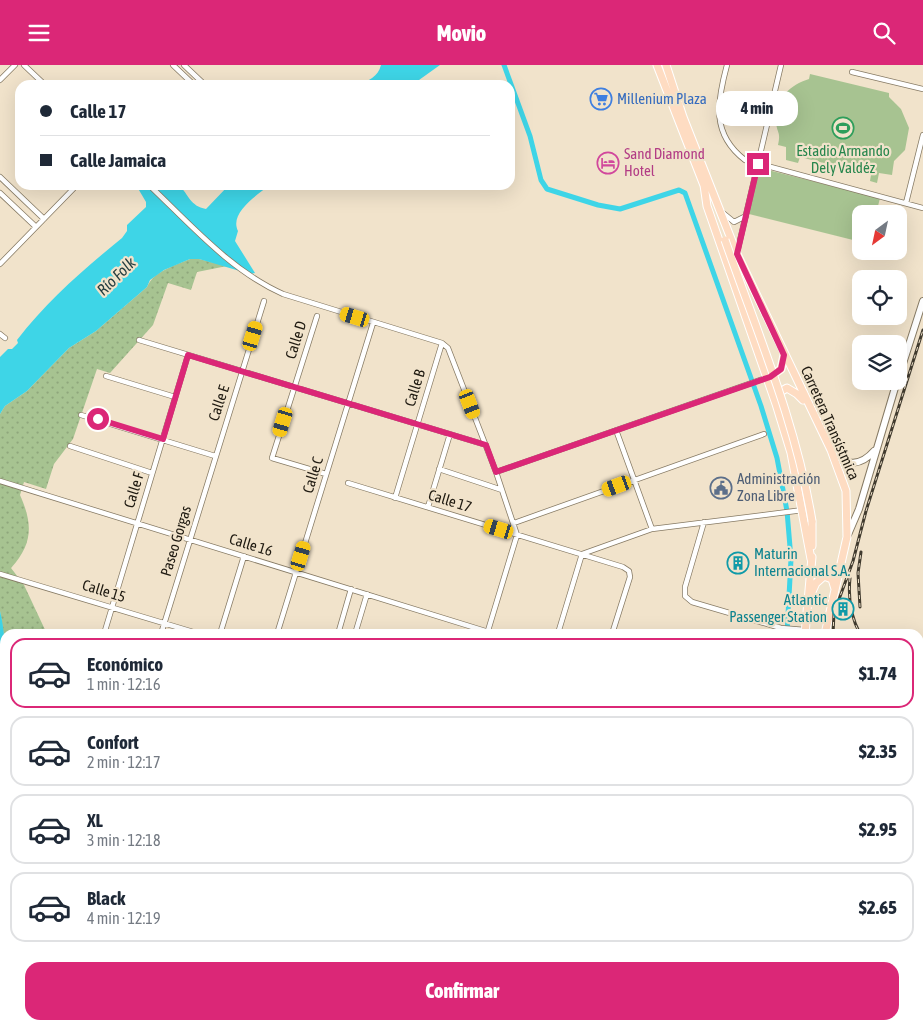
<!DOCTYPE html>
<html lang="es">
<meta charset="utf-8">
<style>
body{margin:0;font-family:"Asap Condensed",sans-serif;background:#f6f6f7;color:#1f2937;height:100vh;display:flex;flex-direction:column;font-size:19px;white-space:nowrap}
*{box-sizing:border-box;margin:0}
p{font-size:16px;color:#747a83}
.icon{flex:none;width:28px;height:28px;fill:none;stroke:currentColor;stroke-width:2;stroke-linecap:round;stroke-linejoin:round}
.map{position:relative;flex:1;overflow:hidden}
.panel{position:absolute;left:0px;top:564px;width:924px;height:401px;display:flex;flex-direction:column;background:#fff;border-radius:15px 15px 0 0;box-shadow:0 5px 20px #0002}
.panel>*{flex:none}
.banner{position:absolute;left:15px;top:15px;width:500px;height:110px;border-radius:15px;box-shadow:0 5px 20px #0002;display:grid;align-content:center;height:110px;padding:0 25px;background:#fff}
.needle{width:32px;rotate:213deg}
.fabs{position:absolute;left:852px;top:140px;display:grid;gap:10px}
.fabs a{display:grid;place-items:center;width:55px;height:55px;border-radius:10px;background:#fff;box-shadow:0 5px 20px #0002;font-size:25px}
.end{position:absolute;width:22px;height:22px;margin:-11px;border:6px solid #db2777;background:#fff;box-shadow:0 0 0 2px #fff}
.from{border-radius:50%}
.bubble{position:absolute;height:35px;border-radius:15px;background:#fff;box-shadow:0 5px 20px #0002;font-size:16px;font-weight:800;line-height:35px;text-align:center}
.car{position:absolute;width:15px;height:30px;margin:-15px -8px;border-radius:6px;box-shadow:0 0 4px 1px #0007;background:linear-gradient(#f5c518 24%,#345 0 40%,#f5c518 0 76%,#345 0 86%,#f5c518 0)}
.banner b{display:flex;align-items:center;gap:18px;height:48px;font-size:19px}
.banner b+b{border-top:1px solid #e0e1e3}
.banner i{width:12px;height:12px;background:#1f2937}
ul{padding:9px 0 0;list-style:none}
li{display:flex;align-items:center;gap:15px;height:70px;margin:0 10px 8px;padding:0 15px;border:2px solid #e0e1e3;border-radius:15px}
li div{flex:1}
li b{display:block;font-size:19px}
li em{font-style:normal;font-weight:800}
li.on{border-color:#db2777}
li>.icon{width:45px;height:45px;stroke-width:1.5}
.cta{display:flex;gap:10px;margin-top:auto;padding:10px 25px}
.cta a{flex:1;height:58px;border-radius:15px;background:#db2777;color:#fff;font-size:20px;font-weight:800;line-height:58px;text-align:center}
header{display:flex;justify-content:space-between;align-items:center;height:65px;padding:0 25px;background:#db2777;color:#fff;font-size:22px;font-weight:800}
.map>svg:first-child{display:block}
.grass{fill:url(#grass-dots)}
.park{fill:#a7c391}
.water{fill:#3ed5e7}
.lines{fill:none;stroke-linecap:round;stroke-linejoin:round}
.canal{stroke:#3ed5e7;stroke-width:5}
.minor-casing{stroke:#867a64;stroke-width:6}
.tertiary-casing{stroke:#867a64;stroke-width:8}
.secondary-casing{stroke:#867a64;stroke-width:8}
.primary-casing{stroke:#fff;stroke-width:9}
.minor{stroke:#fff;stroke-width:4.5}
.tertiary{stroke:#fff;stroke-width:5.5}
.secondary{stroke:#fff;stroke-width:6}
.primary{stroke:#fedcc2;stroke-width:7}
.rail-casing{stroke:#413b2f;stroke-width:3}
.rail{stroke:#f1e3cb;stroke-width:1;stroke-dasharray:4;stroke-linecap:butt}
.primary-bridge-casing{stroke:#fff;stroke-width:9;stroke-linecap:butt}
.primary-bridge{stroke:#fedcc2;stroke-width:7}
.route{stroke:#db2777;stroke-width:6}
.labels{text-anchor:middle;stroke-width:4.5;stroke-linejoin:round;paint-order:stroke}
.shop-label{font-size:15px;fill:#366cbe;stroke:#f1e3cb;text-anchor:start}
.leisure-label{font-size:15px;fill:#27864d;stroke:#f1e3cb}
.hotel-label{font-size:15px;fill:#b23c85;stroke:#f1e3cb;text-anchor:start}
.street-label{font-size:15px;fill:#1f1a11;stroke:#f1e3cb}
.service-label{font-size:15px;fill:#4e5e75;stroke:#f1e3cb;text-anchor:start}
.culture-label{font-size:15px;fill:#0d838f;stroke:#f1e3cb;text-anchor:start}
.water-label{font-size:16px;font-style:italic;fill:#263e41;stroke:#f1e3cb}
</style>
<header><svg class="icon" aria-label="menu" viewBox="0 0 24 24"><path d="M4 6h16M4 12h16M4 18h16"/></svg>Movio<svg class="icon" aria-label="search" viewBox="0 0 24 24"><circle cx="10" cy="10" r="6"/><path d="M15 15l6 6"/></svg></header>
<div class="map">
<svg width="923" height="964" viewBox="0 0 923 964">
<defs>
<pattern id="grass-dots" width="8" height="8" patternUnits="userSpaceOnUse" patternTransform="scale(1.25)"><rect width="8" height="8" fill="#a7c391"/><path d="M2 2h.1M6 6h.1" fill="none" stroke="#8fa77c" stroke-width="1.8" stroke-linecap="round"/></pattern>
</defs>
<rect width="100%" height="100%" fill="#f1e3cb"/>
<path class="grass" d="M 190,194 L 199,194 L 227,201 L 197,207 L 191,225 L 168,218 L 153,260 L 110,308 L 97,304 L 73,374 L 54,399 L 46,424 L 24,417 L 20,430 C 33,459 33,479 11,503 L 24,520 L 47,569 L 5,569 L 5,578 L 0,546 L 0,349 L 5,341 L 27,326 L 69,283 L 96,266 L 147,222 C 154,206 174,201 190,194 Z"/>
<path class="park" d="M 810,9 L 889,28 L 889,32 L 901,44 L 909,63 L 905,85 L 894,96 L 892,110 L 879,108 L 877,118 L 870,116 L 871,110 L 800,92 L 798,98 L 786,95 L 786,82 L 778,80 C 781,66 777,69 776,57 C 774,36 789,20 809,14 Z
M 760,103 L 880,133 L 876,149 L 861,149 L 861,177 L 749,149 Z"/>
<path class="water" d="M 381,0 L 440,0 L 412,20 L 358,20 C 368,16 378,12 381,0 Z
M 136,120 L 179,120 C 189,130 190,141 206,144 L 229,120 L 270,120 C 257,130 229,148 238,166 L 235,176 L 255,208 L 250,209 L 199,194 L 190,194 L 164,205 L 150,215 L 147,222 L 96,266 L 69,283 L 27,326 L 5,341 L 0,349 L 0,292 L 8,284 L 12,284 L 18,278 L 17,275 C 48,235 84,204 122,173 L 127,166 L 127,160 L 146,142 L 146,137 Z
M 0,546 C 8,577 9,653 0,683 Z"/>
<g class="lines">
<path class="canal" d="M 504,0 L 530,71 L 541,115 L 547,124 L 598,140 L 620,144 L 679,125 L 685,128 L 761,341 L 777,393 L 787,446 L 791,494 L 787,569"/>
<g class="minor-casing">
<path id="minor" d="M 24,0 L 45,20
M 173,0 L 194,20
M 184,0 L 205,20
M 727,0 C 717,37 711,69 745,95 L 923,143
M 852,7 L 923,24
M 0,15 L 15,0
M 0,112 L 44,154
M 149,120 C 190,159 231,206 283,229 L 442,278 L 448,283 L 496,407 L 517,470 L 487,569
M 0,128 L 36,162
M 906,138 L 923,70
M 723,148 L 734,157 L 746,151
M 737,188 L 781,0
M 0,199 L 77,120
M 317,251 L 272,393 L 326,409
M 0,269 L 5,273
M 139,275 L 486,380
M 106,311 L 175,332
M 81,350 L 215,391
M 616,365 L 652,464
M 70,381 L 152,408
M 439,404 L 502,425
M 496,407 L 766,313
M 0,416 L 495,569
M 348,418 L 623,502 L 629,506 L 630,512 L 612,569
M 395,433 L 442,278
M 428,442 L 450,369
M 704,457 L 685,522 L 685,531 L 692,537 L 781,563 L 805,565
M 514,458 L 764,369
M 0,509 L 200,569
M 559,565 L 582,489 L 652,464 L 803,445
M 104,569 L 188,290
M 161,569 L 264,236
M 220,569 L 244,491
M 277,569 L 373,258
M 338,569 L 351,524
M 355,569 L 367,529
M 0,827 L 5,828
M 919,950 L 923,951
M 178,960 L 191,964
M 437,960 L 450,964
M 701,960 L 714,964
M 271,964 L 272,960
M 366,964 L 367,960
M 575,964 L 577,960
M 615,964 L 616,960
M 655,964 L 656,960
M 756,964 L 757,960
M 835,964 L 836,960
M 913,964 L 914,960"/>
</g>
<g class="tertiary-casing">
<path id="tertiary" d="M 41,964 L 42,960
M 537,964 L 538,960
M 875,964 L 876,960"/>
</g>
<g class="secondary-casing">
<path id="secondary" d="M 899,311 L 923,236
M 832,387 C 845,403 862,400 874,386
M 847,472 L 859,444 L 897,316
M 216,964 L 217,960
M 233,964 L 235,960
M 795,964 L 797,960"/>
</g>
<g class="primary-casing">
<path id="primary" d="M 657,0 L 705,123
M 666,0 L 683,52 L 737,189 L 831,385 L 846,426 L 847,472 L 825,569
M 704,120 L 707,141 L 776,339 L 791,388 L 811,494
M 769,312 L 781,304 L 784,290
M 778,332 L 780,327 L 787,323 L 797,329 L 803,335
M 812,456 L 812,481
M 811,529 L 816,518 L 824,511 L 832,514 L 835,524
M 805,569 L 812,492
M 695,964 L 696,960
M 716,964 L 717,960"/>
</g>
<use href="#minor" class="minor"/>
<use href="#tertiary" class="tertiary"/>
<use href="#secondary" class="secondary"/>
<use href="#primary" class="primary"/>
<g class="rail-casing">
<path id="rail" d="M 850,513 C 848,532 851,552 860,569
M 860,542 L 858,508 L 861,487
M 833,569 L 834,548 L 853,496 L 866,446 L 923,265"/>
</g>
<use href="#rail" class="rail"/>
<g class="primary-bridge-casing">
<path id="primary-bridge" d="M 725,175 C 758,270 796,357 812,456"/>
</g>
<use href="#primary-bridge" class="primary-bridge"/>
</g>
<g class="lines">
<path class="route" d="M 98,354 L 163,374 L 188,290 L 486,380 L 496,407 L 770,312 L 781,304 L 784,290 L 737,189 L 758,99"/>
</g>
<defs>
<g id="supermarket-ring" transform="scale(1.125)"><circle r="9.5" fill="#f1e3cb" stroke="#3f7fe0" stroke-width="1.5"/><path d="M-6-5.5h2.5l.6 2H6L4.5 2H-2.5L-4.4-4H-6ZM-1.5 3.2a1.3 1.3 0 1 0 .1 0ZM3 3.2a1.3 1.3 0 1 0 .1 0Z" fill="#3f7fe0"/></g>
<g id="stadium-ring" transform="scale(1.125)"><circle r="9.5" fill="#f1e3cb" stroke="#2e9e5b" stroke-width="1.5"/><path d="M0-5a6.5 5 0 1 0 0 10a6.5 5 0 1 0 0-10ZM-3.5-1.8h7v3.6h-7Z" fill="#2e9e5b"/></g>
<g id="hotel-ring" transform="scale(1.125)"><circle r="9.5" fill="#f1e3cb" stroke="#d1479c" stroke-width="1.5"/><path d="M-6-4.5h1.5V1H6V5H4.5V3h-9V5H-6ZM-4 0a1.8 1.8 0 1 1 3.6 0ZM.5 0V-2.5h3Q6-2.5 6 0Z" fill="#d1479c"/></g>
<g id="civic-ring" transform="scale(1.125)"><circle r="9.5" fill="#f1e3cb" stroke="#5c6f8a" stroke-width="1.5"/><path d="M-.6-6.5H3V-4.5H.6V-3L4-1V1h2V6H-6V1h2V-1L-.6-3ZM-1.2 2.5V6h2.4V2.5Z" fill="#5c6f8a"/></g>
<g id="building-ring" transform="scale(1.125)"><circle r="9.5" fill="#f1e3cb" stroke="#0f9aa8" stroke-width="1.5"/><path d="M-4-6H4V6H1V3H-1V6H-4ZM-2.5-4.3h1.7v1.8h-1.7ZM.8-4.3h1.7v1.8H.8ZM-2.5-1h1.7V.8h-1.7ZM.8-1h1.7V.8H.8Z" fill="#0f9aa8"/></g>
</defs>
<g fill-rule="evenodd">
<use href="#supermarket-ring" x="601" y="34"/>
<use href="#stadium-ring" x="843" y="63"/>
<use href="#hotel-ring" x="608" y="98"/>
<use href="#civic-ring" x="721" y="423"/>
<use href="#building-ring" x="738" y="498"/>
<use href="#building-ring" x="843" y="544"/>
</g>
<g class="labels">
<g class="shop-label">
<text x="617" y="39">Millenium Plaza</text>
</g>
<g class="leisure-label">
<text x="843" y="91">Estadio Armando<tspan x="843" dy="17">Dely Valdéz</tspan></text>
</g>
<g class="hotel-label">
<text x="624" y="94">Sand Diamond<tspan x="624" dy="17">Hotel</tspan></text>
</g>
<g class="street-label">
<text transform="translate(296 275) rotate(-73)" y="5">Calle D</text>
<text transform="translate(415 323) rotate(-73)" y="5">Calle B</text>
<text transform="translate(219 338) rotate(-72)" y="5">Calle E</text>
<text transform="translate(830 358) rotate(66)" y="5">Carretera Transístmica</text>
<text transform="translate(313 410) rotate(-73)" y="5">Calle C</text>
<text transform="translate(134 425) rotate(-73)" y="5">Calle F</text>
<text transform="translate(450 436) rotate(17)" y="5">Calle 17</text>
<text transform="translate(176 476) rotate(-73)" y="5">Paseo Gorgas</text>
<text transform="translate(251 480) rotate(17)" y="5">Calle 16</text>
<text transform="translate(104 526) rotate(17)" y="5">Calle 15</text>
</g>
<g class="service-label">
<text x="737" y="419">Administración<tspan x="737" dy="17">Zona Libre</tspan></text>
</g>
<g class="culture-label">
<text x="754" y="494">Maturin<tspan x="754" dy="17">Internacional S.A.</tspan></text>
<text x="827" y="540" text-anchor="end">Atlantic<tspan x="827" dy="17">Passenger Station</tspan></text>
</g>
<g class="water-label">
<text transform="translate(116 211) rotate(-44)" y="6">Río Folk</text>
</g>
</g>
</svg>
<div class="fabs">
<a><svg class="needle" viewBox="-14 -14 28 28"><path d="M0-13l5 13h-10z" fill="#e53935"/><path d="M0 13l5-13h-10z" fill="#747a83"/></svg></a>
<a><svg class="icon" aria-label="locate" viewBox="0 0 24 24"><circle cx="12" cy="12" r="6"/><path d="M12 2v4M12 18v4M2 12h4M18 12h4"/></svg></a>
<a><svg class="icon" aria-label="layers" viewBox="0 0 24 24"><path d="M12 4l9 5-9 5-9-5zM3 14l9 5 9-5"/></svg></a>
</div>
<i class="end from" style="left:98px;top:354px"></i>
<i class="end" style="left:758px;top:99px"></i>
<div class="bubble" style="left:716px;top:26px;width:82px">4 min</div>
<i class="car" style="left:355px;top:252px;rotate:287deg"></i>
<i class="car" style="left:253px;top:271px;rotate:17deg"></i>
<i class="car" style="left:470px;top:339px;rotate:159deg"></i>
<i class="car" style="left:283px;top:357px;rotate:197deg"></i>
<i class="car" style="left:617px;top:421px;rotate:250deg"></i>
<i class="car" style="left:499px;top:464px;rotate:287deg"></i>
<i class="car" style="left:301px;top:491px;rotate:17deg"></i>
<div class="banner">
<b><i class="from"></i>Calle 17</b>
<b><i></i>Calle Jamaica</b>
</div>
<section class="panel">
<ul>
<li class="on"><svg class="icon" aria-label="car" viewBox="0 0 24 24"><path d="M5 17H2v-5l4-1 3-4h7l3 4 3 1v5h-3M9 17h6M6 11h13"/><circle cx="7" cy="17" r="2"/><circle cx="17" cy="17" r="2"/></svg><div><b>Económico</b><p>1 min · 12:16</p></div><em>$1.74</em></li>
<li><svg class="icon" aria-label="car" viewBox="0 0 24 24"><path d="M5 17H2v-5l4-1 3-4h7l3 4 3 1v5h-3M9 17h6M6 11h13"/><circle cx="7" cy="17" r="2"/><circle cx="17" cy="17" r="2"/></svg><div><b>Confort</b><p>2 min · 12:17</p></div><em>$2.35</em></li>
<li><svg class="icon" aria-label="car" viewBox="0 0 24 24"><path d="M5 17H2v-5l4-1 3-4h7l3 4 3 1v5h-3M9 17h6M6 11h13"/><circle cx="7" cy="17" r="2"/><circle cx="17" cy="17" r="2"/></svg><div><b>XL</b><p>3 min · 12:18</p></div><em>$2.95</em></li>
<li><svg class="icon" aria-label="car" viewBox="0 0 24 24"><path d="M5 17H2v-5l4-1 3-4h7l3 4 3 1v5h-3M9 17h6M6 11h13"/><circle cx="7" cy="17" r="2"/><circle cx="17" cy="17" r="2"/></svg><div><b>Black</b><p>4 min · 12:19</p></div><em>$2.65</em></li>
</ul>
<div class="cta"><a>Confirmar</a></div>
</section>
</div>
